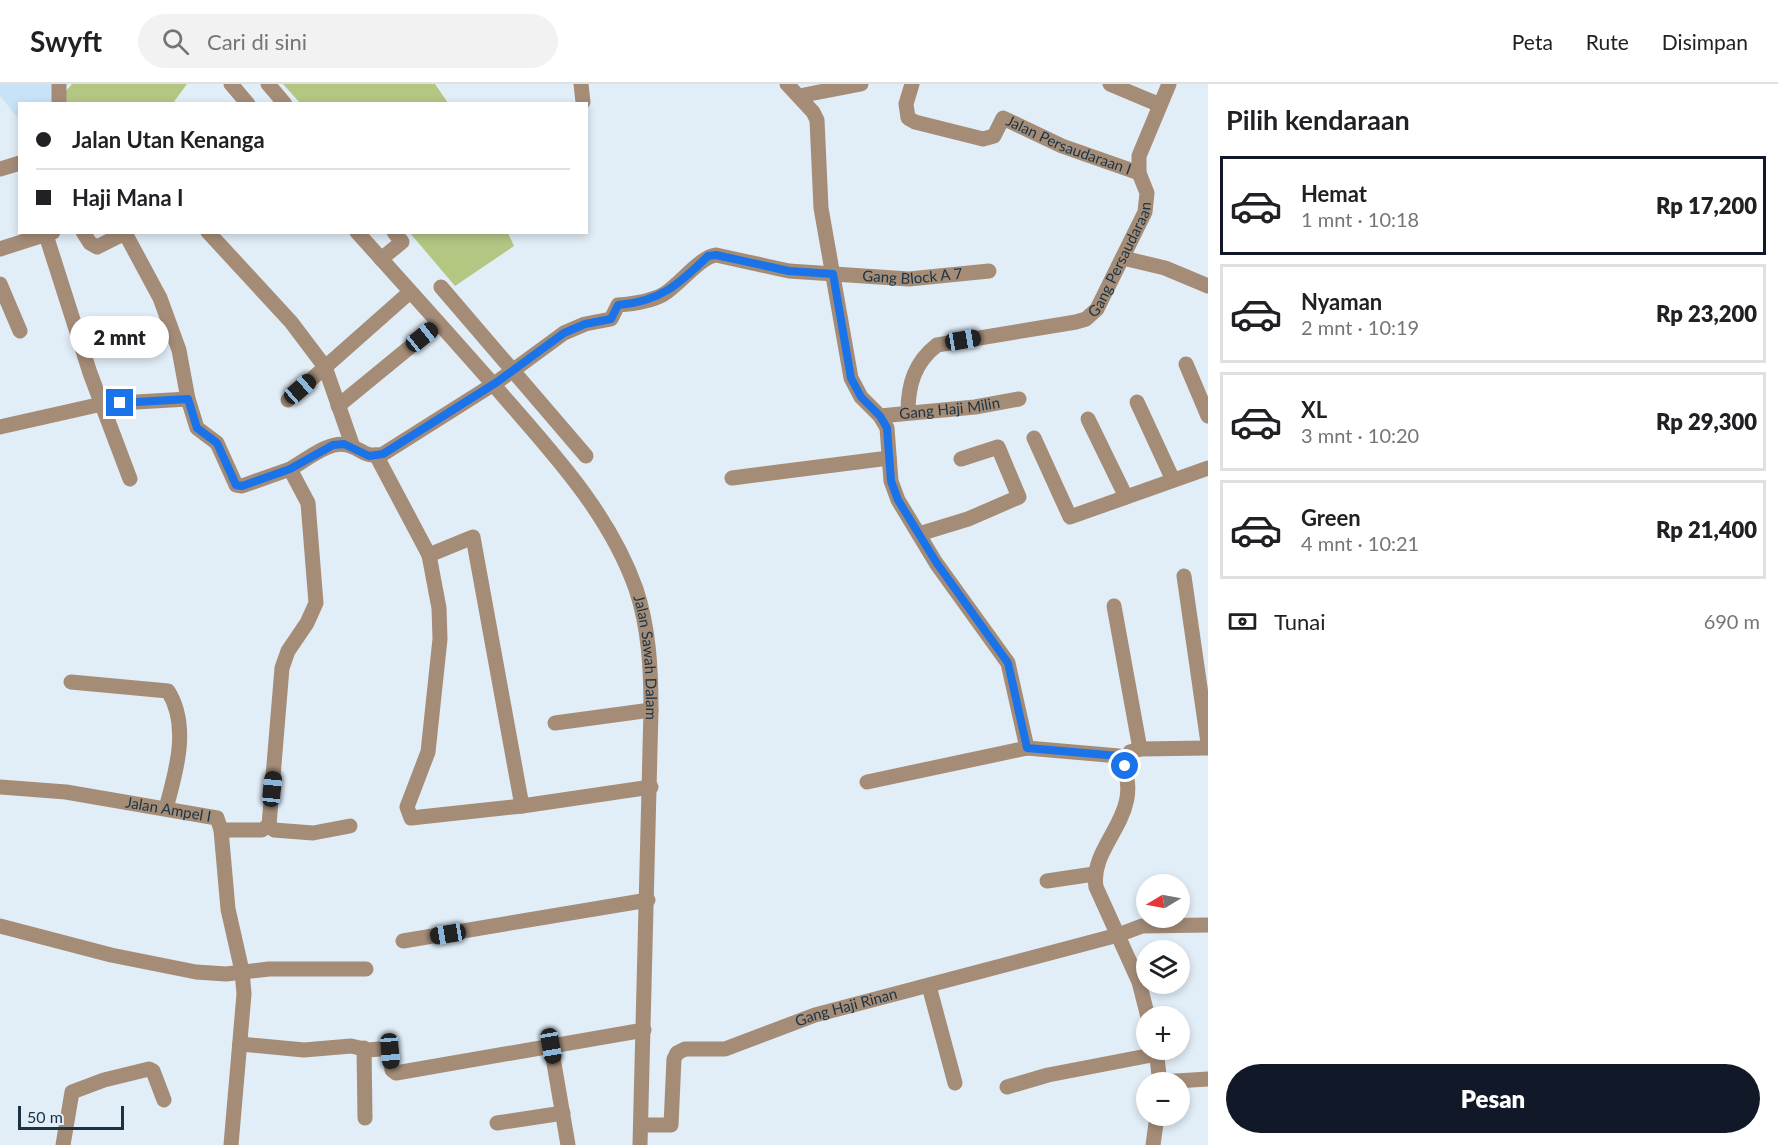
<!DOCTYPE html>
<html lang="id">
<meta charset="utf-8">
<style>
body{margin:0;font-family:Lato,sans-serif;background:#f2f2f2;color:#202124;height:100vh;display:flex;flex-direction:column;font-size:22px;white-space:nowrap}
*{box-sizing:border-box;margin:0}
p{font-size:20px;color:#757577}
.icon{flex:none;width:33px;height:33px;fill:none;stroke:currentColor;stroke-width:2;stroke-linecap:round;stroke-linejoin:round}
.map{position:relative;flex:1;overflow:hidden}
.details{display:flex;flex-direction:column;background:#fff;width:570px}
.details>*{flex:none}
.top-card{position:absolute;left:18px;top:18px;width:570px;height:132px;border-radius:0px;box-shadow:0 3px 9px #0003;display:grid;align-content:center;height:132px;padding:0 18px;background:#fff}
.needle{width:39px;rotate:260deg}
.fabs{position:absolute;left:1136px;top:790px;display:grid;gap:12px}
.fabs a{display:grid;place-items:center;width:54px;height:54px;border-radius:50%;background:#fff;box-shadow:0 3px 9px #0003;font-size:30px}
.scale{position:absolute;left:18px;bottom:15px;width:106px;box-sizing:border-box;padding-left:6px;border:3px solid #193345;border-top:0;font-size:16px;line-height:21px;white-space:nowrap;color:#193345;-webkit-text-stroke:4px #e1edf7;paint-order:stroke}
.end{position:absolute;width:27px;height:27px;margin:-14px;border:8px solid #1a73e8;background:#fff;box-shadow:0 0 0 3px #fff}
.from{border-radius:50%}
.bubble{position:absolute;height:42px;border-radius:21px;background:#fff;box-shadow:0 3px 9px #0003;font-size:20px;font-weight:800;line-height:42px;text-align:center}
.car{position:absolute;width:18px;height:36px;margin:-18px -9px;border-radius:8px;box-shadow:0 0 4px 2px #0007;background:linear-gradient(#222 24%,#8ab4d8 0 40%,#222 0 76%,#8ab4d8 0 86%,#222 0)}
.top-card b{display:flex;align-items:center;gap:21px;height:57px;font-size:22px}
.top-card b+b{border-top:2px solid #e0e0e0}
.top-card i{width:15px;height:15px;background:#202124}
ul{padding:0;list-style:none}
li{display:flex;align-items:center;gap:18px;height:99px;margin:0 12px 9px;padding:0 6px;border:3px solid #e0e0e0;border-radius:0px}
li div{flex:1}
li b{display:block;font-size:22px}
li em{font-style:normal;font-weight:800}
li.active{border-color:#111827}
li>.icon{width:54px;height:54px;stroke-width:1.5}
h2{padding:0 18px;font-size:27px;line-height:72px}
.pay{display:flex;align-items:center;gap:15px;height:66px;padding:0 18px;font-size:22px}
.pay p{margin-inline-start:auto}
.cta{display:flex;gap:12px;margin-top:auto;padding:12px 18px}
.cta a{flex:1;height:69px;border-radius:36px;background:#111827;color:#fff;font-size:24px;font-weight:800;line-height:69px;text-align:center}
header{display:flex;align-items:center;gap:36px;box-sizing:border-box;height:84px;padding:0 30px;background:#fff;border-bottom:2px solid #e0e0e0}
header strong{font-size:28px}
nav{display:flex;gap:33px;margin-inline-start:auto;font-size:21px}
.search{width:420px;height:54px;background:#f2f2f2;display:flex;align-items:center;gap:15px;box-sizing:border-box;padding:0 21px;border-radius:33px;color:#757577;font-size:22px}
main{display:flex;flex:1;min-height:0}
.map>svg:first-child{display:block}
.built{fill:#c8e3f8}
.green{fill:#b3c783}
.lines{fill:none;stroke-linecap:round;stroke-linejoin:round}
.minor{stroke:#a48c77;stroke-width:15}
.route{stroke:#1a73e8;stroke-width:8}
.labels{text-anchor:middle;stroke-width:5;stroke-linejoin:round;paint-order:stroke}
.street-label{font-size:15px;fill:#193345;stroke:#e1edf7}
</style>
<header>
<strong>Swyft</strong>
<div class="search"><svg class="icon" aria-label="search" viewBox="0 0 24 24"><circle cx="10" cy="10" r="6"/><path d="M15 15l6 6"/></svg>Cari di sini</div>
<nav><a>Peta</a><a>Rute</a><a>Disimpan</a></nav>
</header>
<main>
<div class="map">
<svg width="1208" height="1061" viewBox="0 0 1208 1061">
<rect width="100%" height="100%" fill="#e1edf7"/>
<path class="built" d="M 0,0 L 55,0 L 52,19 L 20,20 L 19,35 L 0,12 Z"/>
<path class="green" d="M 72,0 L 187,0 L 173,19 L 66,19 L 65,8 Z
M 283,0 L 435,0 L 448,19 L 300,19 Z
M 410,149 L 508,149 L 514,162 L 455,202 Z"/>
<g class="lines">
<g class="minor">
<path d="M 231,0 L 248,20"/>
<path d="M 268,0 L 285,20"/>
<path d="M 581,0 L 583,18"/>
<path d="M 787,0 L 813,28 L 817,36 L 821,124 L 851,294 L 861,313 L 880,332 L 887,344 L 891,397 L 898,416 L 936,479 L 1008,579 L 1027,664 L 1119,672 C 1150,730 1089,758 1096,803 L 1139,898 L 1148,933"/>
<path id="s1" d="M 912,0 L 906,20 L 908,34 L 915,38 L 983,55 L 994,52 L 1003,34 L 1062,62 L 1139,89"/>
<path d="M 1110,0 L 1160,21"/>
<path d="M 799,12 L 861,0"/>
<path d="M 59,20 L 59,0"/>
<path d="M 0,85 L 20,79"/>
<path d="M 45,148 L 90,289 L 130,395"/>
<path d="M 83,148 L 90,159 L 97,163 L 127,148"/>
<path d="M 208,148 L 291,238 L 325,283 L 353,363"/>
<path id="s2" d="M 357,148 C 409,206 461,263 512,322 C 560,377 611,434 636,505 C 649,544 651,585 651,626 L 640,1061"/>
<path d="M 125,149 L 160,214 L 179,266 L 188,315"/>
<path d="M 0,165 L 53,148"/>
<path d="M 1123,174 L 1165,184 L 1208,202"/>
<path d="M 381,175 L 402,158 L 394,148"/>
<path d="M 0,200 L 20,247"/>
<path d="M 441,203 L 586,372"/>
<path d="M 1186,280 L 1208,332"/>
<path d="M 288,316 L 410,208"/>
<path d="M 1137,318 L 1173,396"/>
<path d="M 338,322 L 438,240"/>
<path id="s3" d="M 908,328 C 908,300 915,278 937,261 L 1076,238 L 1086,235 L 1097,225 L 1145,128 L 1147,109 L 1139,89 L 1139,72 L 1169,0"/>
<path id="s4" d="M 880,332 L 975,323 L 1019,315"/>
<path d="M 1088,335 L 1126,413"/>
<path d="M 0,343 L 102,320 L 188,315 L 197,344 L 217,359 L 236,401 L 242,402 L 290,385 L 308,419 L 316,519 L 307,539 L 288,567 L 282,584 L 269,741 L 262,746 L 221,746"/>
<path d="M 1034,354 L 1070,433 L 1208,384"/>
<path d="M 376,371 L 429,471 L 439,524 L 440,555 L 428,668 L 407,723 L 411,734 L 522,722 L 651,703"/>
<path id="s5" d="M 290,385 C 305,377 329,356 347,361 C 364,365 362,374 383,370 L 497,298 L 564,249 L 585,240 L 611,235 L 618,221 C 632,220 652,217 664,210 C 680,200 700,173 716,171 L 789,187 L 909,195 L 989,187"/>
<path d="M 732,394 L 889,374"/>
<path d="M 919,450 L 968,435 L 1019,413 L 998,363 L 961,375"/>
<path d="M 429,471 L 473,453 L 522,722"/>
<path d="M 1184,492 L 1208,659"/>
<path d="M 1114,522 L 1140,665"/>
<path d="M 71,598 L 168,607 C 190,642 176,688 166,724"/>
<path d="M 555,639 L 651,626"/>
<path d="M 1130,668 L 1140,665 L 1208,664"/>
<path d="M 867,698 L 1027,664"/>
<path id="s6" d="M 0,703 L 66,708 L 217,734 L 221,746 L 228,825 L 242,887 L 244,910 L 231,1061"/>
<path d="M 269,741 L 274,746 L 313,749 L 350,742"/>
<path d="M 1047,797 L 1094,790"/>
<path d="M 0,842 L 111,871 L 196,888 L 226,890 L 269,885 L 366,885"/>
<path d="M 403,857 L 648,816"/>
<path d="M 929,902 L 955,999"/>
<path d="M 240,960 L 304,966 L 351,962 L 369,966 L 389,964 L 392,986 L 396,989 L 644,946"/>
<path d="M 551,962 L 568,1061"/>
<path d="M 364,964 L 365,1034"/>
<path d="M 1156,966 L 1160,999"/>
<path d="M 1160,998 L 1208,995"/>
<path d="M 1007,1003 L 1048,991 L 1157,970"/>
<path d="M 497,1039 L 563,1029"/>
<path id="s7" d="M 641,1041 L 671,1041 L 674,975 L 677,969 L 685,965 L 725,965 L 815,931 L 1118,851 L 1142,842 L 1208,841"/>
<path d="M 63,1061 L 72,1008 L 104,996 L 149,985 L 153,987 L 164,1016"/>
<path d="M 1153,1061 L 1157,1032"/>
</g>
</g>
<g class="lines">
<path class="route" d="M 120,319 L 188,315 L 197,344 L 217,359 L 236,401 L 242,402 L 290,385 L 333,361 L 344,360 L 369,372 L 383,370 L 497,298 L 564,249 L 585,240 L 611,235 L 618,221 C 660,218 679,200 708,172 L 716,171 L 789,187 L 833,190 L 851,294 L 861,313 L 880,332 L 887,344 L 891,397 L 898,416 L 936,478 L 1008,579 L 1027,664 L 1119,672 L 1125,682"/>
</g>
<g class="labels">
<g class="street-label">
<text dy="5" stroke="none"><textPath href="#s1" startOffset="216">Jalan Persaudaraan I</textPath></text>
<text dy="5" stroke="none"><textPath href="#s3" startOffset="297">Gang Persaudaraan</textPath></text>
<text dy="5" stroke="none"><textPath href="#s5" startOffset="696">Gang Block A 7</textPath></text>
<text dy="5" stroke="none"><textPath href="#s4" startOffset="70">Gang Haji Milin</textPath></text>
<text dy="5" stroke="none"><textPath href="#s2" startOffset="525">Jalan Sawah Dalam</textPath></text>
<text dy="5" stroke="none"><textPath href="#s6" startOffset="170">Jalan Ampel I</textPath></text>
<text dy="5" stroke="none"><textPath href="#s7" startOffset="280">Gang Haji Rinan</textPath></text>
</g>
</g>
</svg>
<div class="fabs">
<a><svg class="needle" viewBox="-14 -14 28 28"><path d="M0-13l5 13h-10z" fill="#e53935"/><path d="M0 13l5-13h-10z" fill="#757577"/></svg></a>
<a><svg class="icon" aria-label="layers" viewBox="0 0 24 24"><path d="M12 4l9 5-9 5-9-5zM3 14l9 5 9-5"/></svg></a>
<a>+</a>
<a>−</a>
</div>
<div class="scale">50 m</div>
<i class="end from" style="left:1125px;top:682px"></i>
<i class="end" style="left:120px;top:319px"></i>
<div class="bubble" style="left:70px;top:232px;width:99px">2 mnt</div>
<i class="car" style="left:422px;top:253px;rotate:51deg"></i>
<i class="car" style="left:963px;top:256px;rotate:81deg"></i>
<i class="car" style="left:300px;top:305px;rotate:49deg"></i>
<i class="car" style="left:272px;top:705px;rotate:6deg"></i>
<i class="car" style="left:448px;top:850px;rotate:261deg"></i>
<i class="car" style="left:551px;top:962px;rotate:170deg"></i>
<i class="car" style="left:390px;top:967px;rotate:175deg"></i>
<div class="top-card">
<b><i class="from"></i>Jalan Utan Kenanga</b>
<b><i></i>Haji Mana I</b>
</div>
</div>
<section class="details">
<h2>Pilih kendaraan</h2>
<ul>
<li class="active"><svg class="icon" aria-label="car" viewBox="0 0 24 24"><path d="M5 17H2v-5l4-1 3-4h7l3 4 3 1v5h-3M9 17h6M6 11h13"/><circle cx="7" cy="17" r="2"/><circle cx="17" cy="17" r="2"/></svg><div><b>Hemat</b><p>1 mnt · 10:18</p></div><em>Rp 17,200</em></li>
<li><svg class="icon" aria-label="car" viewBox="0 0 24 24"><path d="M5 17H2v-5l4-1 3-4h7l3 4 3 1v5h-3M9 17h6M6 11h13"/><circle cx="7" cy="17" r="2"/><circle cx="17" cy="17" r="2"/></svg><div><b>Nyaman</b><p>2 mnt · 10:19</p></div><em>Rp 23,200</em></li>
<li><svg class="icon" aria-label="car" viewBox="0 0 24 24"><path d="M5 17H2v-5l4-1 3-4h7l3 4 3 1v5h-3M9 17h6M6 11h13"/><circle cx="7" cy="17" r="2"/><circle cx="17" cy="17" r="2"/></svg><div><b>XL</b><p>3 mnt · 10:20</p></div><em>Rp 29,300</em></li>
<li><svg class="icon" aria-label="car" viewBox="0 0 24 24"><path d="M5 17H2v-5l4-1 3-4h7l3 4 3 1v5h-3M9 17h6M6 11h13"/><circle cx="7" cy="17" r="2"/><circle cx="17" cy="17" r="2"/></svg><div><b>Green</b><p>4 mnt · 10:21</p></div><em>Rp 21,400</em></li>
</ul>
<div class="pay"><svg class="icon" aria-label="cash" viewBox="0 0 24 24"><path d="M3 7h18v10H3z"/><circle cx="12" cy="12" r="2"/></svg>Tunai<p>690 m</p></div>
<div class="cta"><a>Pesan</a></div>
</section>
</main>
